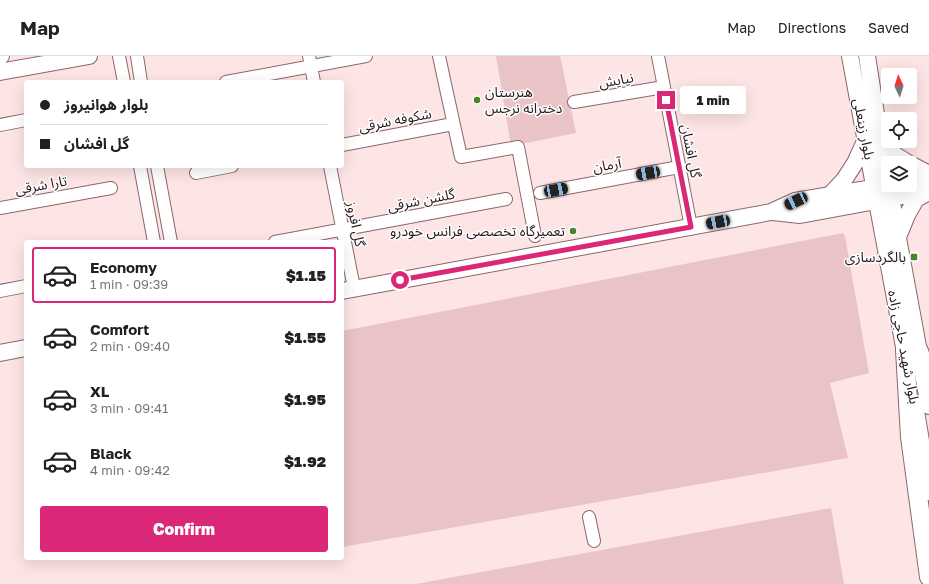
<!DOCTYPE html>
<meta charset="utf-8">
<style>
body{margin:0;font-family:"Golos Text","Noto Sans Arabic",sans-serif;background:#f6f6f6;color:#222;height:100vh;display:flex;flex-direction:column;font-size:15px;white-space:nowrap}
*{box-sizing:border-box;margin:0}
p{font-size:13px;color:#767676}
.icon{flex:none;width:22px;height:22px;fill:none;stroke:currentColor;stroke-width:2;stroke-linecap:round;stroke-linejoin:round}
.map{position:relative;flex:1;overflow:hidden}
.panel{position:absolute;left:24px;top:184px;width:320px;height:320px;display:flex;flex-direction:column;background:#fff;border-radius:4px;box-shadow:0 4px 16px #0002}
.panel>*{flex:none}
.guide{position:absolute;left:24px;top:24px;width:320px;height:88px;border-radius:4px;box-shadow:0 4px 16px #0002;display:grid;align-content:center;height:88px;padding:0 16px;background:#fff}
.needle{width:26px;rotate:356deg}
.tools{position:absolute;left:881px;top:12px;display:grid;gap:8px}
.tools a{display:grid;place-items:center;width:36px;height:36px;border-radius:4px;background:#fff;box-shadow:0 4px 16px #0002;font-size:20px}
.end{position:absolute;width:18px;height:18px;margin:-9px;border:5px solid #db2777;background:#fff;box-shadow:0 0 0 2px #fff}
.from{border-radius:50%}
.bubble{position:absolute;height:28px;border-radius:4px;background:#fff;box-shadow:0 4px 16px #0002;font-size:13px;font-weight:800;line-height:28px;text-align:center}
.car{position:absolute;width:12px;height:24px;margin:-12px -6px;border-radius:5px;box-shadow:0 0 3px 1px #0007;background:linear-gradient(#222 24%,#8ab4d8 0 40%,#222 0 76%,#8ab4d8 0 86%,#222 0)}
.guide b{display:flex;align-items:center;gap:14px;height:38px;font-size:15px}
.guide b+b{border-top:1px solid #e0e0e0}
.guide i{width:10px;height:10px;background:#222}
ul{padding:7px 0 0;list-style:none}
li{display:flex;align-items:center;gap:12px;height:56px;margin:0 8px 6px;padding:0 8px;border:2px solid transparent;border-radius:4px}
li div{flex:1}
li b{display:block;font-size:15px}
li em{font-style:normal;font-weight:800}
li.active{border-color:#db2777}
li>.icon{width:36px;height:36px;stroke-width:1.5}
.cta{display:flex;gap:8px;margin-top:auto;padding:8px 16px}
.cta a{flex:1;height:46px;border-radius:4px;background:#db2777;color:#fff;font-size:16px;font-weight:800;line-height:46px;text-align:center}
header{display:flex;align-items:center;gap:24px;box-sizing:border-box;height:56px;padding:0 20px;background:#fff;border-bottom:1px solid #e0e0e0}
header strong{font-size:19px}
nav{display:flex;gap:22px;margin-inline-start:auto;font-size:14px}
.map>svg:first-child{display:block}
.green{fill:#eac3c6}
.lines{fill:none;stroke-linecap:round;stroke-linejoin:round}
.minor-casing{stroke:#8b676a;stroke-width:14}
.major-casing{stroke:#8b676a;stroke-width:18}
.highway-casing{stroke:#8b676a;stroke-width:20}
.minor{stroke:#fff;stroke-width:12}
.major{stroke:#fff;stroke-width:16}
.highway{stroke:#fff;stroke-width:18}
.route{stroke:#db2777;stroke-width:5}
.poi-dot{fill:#458628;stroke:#fff;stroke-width:1.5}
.labels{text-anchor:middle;stroke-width:3;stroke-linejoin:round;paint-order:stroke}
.street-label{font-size:14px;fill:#26181a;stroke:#fff}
.poi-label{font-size:14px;fill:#26181a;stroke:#fff;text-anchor:end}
</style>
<header>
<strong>Map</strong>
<nav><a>Map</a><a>Directions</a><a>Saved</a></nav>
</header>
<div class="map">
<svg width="929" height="528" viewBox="0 0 929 528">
<rect width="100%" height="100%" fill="#fde4e5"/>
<path class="green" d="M 496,0 L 560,0 L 576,77 L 511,90 Z
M 843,177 L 845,180 L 869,317 L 830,327 L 848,402 L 342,491 L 342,275 Z
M 831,452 L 844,528 L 416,528 Z"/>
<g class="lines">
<g class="minor-casing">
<path id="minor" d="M 119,0 L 124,26
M 137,0 L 141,26
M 309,0 L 314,26
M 439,0 L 445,28 L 461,101 L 518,91 L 535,180
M 658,0 L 691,171
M 226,26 L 366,0
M 574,46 L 664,31
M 0,69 L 26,64
M 342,89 L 453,68
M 140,110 L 154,186
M 157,110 L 171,186
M 330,110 L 354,232
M 196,117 L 232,110
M 540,137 L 679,111
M 0,152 L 111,132
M 275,186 L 506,143
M 0,235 L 26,230
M 589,461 L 594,485"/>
</g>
<g class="major-casing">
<path id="major" d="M 0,0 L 1,0
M 850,0 L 907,307
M 867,0 L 881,90 L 888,122
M 0,16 L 89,0
M 881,90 L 908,107
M 910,108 L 929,118
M 910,125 L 929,120
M 889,129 L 898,182 L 929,350
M 830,139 L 844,124 L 855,107 L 866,83
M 773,156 L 800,159 L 929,135
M 898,181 L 907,159 L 916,143 L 927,137
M 342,235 L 771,156 L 795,145 L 891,129
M 0,297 L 26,292
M 915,349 L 922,391 L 929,436"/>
</g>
<g class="highway-casing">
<path id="highway" d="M 905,294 L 910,381 L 929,521
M 919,295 L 929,329"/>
</g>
<use href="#minor" class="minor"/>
<use href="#major" class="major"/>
<use href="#highway" class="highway"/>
</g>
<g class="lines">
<path class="route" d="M 400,224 L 691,171 L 666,44"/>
</g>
<g class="poi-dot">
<circle cx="477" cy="44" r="4"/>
<circle cx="573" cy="175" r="4"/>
<rect x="910" y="197" width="8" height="8" rx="2"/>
</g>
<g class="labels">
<g class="street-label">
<text transform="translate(616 24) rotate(-10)" y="5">نیایش</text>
<text transform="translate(395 64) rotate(-11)" y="5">شکوفه شرقی</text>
<text transform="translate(864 73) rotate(79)" y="5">بلوار زینعلی</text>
<text transform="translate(691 95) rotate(79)" y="5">گل افشان</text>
<text transform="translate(607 109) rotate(-10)" y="5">آرمان</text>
<text transform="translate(41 129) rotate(-10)" y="5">تارا شرقی</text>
<text transform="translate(421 144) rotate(-11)" y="5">گلشن شرقی</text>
<text transform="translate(356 168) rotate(79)" y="5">گل افروز</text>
<text transform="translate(904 291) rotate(79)" y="5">بلوار شهید حاجی زاده</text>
</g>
<g class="poi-label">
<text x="485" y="41" text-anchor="start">هنرستان<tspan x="485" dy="16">دخترانه نرجس</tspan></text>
<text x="565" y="180">تعمیرگاه تخصصی فرانس خودرو</text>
<text x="906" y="206">بالگردسازی</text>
</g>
</g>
</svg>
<div class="tools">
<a><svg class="needle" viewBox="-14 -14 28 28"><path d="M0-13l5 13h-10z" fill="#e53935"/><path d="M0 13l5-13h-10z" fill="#767676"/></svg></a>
<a><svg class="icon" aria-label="locate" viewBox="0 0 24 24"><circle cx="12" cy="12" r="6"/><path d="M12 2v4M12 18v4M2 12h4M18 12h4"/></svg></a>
<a><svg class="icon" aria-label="layers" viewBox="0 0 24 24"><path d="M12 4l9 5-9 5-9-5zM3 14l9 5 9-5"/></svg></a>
</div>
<i class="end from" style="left:400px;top:224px"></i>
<i class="end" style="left:666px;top:44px"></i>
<div class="bubble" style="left:680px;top:30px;width:66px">1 min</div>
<i class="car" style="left:648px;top:117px;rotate:260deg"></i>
<i class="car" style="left:556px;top:134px;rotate:79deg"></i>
<i class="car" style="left:796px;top:145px;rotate:245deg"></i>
<i class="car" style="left:718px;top:166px;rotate:259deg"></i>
<div class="guide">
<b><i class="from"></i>بلوار هوانیروز</b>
<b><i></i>گل افشان</b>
</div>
<section class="panel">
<ul>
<li class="active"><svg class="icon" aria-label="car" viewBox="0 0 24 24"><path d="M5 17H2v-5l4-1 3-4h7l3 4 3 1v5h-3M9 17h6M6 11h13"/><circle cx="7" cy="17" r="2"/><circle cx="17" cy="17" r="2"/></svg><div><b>Economy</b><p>1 min · 09:39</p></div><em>$1.15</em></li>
<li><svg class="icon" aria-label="car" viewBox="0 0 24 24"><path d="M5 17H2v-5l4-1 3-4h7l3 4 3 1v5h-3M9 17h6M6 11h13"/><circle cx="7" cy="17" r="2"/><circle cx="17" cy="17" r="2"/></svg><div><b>Comfort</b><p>2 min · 09:40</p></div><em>$1.55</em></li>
<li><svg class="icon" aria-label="car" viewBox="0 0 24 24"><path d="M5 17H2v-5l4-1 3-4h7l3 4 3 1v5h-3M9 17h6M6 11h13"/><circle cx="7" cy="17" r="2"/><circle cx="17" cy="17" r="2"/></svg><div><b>XL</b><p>3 min · 09:41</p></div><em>$1.95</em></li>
<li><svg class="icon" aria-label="car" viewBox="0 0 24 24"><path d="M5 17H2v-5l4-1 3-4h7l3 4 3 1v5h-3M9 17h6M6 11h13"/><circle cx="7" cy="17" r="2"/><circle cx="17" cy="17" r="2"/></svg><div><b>Black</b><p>4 min · 09:42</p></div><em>$1.92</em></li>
</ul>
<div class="cta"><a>Confirm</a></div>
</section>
</div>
